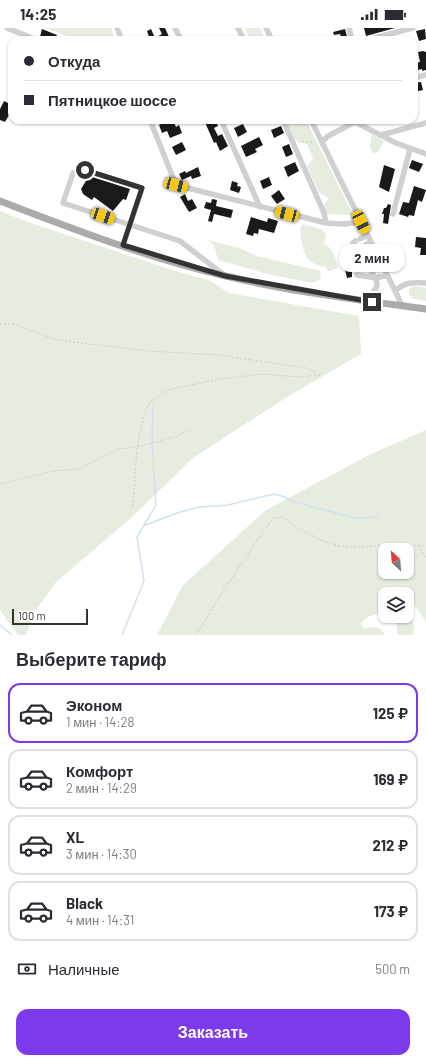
<!DOCTYPE html>
<html lang="ru">
<meta charset="utf-8">
<style>
body{margin:0;font-family:Barlow,sans-serif;background:#f2f2f3;color:#2b2b33;height:100vh;display:flex;flex-direction:column;font-size:15px;white-space:nowrap}
*{box-sizing:border-box;margin:0}
p{font-size:13px;color:#7c7c81}
.icon{flex:none;width:22px;height:22px;fill:none;stroke:currentColor;stroke-width:2;stroke-linecap:round;stroke-linejoin:round}
.map{position:relative;height:607px;overflow:hidden}
.panel{display:flex;flex-direction:column;background:#fff;flex:1}
.panel>*{flex:none}
.top-card{position:absolute;left:8px;top:8px;width:410px;height:88px;border-radius:12px;box-shadow:0 1px 3px #0004;display:grid;align-content:center;height:88px;padding:0 16px;background:#fff}
.needle{width:26px;rotate:334deg}
.tools{position:absolute;left:378px;top:515px;display:grid;gap:8px}
.tools a{display:grid;place-items:center;width:36px;height:36px;border-radius:8px;background:#fff;box-shadow:0 1px 3px #0004;font-size:20px}
.scale{position:absolute;left:12px;bottom:10px;width:76px;box-sizing:border-box;padding-left:4px;border:2px solid #333;border-top:0;font-size:11px;line-height:14px;white-space:nowrap;color:#333;-webkit-text-stroke:3px #fff;paint-order:stroke}
.end{position:absolute;width:18px;height:18px;margin:-9px;border:5px solid #333;background:#fff;box-shadow:0 0 0 2px #fff}
.from{border-radius:50%}
.bubble{position:absolute;height:28px;border-radius:12px;background:#fff;box-shadow:0 1px 3px #0004;font-size:13px;font-weight:700;line-height:28px;text-align:center}
.car{position:absolute;width:12px;height:24px;margin:-12px -6px;border-radius:5px;box-shadow:0 0 3px 1px #0007;background:linear-gradient(#f5c518 24%,#345 0 40%,#f5c518 0 76%,#345 0 86%,#f5c518 0)}
.top-card b{display:flex;align-items:center;gap:14px;height:38px;font-size:15px}
.top-card b+b{border-top:1px solid #e1e1e2}
.top-card i{width:10px;height:10px;background:#2b2b33}
ul{padding:0;list-style:none}
li{display:flex;align-items:center;gap:12px;height:60px;margin:0 8px 6px;padding:0 8px;border:2px solid #e1e1e2;border-radius:12px}
li div{flex:1}
li b{display:block;font-size:15px}
li em{font-style:normal;font-weight:700}
li.on{border-color:#7c3aed}
li>.icon{width:36px;height:36px;stroke-width:1.5}
h2{padding:0 16px;font-size:18px;line-height:48px}
.pay{display:flex;align-items:center;gap:10px;height:44px;padding:0 16px;font-size:15px}
.pay p{margin-inline-start:auto}
.action{display:flex;gap:8px;margin-top:auto;padding:8px 16px}
.action a{flex:1;height:46px;border-radius:12px;background:#7c3aed;color:#fff;font-size:16px;font-weight:700;line-height:46px;text-align:center}
.status{display:flex;justify-content:space-between;align-items:center;height:28px;padding:0 20px;background:#fff;direction:ltr}
.status svg{height:11px;fill:currentColor}
.map>svg:first-child{display:block}
.green{fill:#e6ecdf;fill-rule:evenodd}
.lines{fill:none;stroke-linecap:round;stroke-linejoin:round}
.stream{stroke:#cfe2ee;stroke-width:1.5}
.building{fill:#1a1a1a}
.path{stroke:#cdcdcd;stroke-width:1;stroke-dasharray:2 2;stroke-linecap:butt}
.minor{stroke:#d0d0d0;stroke-width:5.5}
.major{stroke:#ababab;stroke-width:7}
.route{stroke:#333;stroke-width:5}
</style>
<div class="status"><b>14:25</b><svg viewBox="0 0 49 12"><path d="M0 12V9h3v3zM5 12V6h3v6zM10 12V3h3v9zM15 12V0h3v12zM26 1h20v11H26zM47 4h2v5h-2z"/></svg></div>
<div class="map">
<svg width="426" height="607" viewBox="0 0 426 607">
<rect width="100%" height="100%" fill="#fff"/>
<path class="green" d="M 45,0 L 111,0 L 115,12 L 66,12 L 67,8 Z
M 245,0 L 260,0 L 266,12 L 251,12 Z
M 286,92 L 306,92 L 353,187 L 327,186 L 324,177 L 329,170 L 319,165 L 307,138 L 313,131 L 307,116 L 295,112 Z
M 372,106 L 384,113 L 378,124 L 372,125 L 370,118 Z
M 0,183 L 28,194 L 172,242 L 211,253 L 229,265 L 359,288 L 361,326 L 287,369 L 193,430 L 131,490 L 56,554 L 34,585 L 26,607 L 18,607 L 0,582 Z
M 303,196 L 323,202 L 326,208 L 324,216 C 332,219 337,232 338,240 L 328,243 L 326,239 C 303,237 302,219 300,200 Z
M 208,212 L 239,220 L 257,228 L 320,243 L 321,251 L 313,255 L 271,247 L 218,232 L 214,217 Z
M 414,258 L 426,260 L 426,273 L 413,271 L 409,266 L 409,261 Z
M 426,402 L 426,596 L 425,592 L 413,575 L 408,560 L 404,566 L 385,566 L 385,586 C 375,586 366,587 361,596 L 364,601 C 374,598 378,597 385,607 L 157,607 L 183,557 L 266,482 L 369,427 ZM 385,522 L 407,522 L 407,544 L 385,544 Z
M 407,584 L 414,597 L 413,607 L 397,607 L 397,597 L 394,588 L 407,588 Z"/>
<g class="lines">
<path class="stream" d="M 143,498 L 177,485 L 199,479 L 228,477 L 274,466 L 282,468 L 295,474 L 355,490 L 378,489
M 0,597 L 12,607
M 122,607 L 144,553 L 137,509 L 156,477 L 152,415 L 153,376"/>
</g>
<path class="building" d="M 159,0 L 165,0 L 170,11 L 150,12 L 147,3 L 151,1 L 155,10 L 162,6 Z
M 364,0 L 395,0 L 366,8 Z
M 42,1 L 57,7 L 55,12 L 40,9 Z
M 345,1 L 348,12 L 342,12 L 340,6 L 334,7 L 333,4 Z
M 425,1 L 426,11 L 419,13 L 416,3 Z
M 423,23 L 426,24 L 426,42 L 422,43 L 422,41 L 414,43 L 414,35 L 420,34 L 418,24 Z
M 421,54 L 423,62 L 414,64 L 414,55 Z
M 4,73 L 12,77 L 12,82 L 5,94 L 0,92 L 0,81 Z
M 162,92 L 173,92 L 176,99 L 179,97 L 182,105 L 170,110 L 167,103 L 162,105 L 159,97 L 163,95 Z
M 204,92 L 215,92 L 218,98 L 214,100 L 218,108 L 222,106 L 228,118 L 220,123 L 216,114 L 214,115 Z
M 243,96 L 247,104 L 238,109 L 234,100 Z
M 281,98 L 284,105 L 274,110 L 271,102 Z
M 259,109 L 263,117 L 255,121 L 257,124 L 246,129 L 241,118 Z
M 182,114 L 186,122 L 176,127 L 172,119 Z
M 289,116 L 293,126 L 286,129 L 282,119 Z
M 412,132 L 423,136 L 419,144 L 409,140 Z
M 295,134 L 299,143 L 288,149 L 284,139 Z
M 384,137 L 395,141 L 389,164 L 379,159 Z
M 198,139 L 201,148 L 192,151 L 191,148 L 182,152 L 179,146 L 185,143 L 186,145 Z
M 89,148 L 130,161 L 126,172 L 123,171 L 113,183 L 94,169 L 92,172 L 83,166 L 81,161 Z
M 269,149 L 272,157 L 263,161 L 260,153 Z
M 232,153 L 238,155 L 237,158 L 241,159 L 239,165 L 230,162 Z
M 414,158 L 426,162 L 422,174 L 418,172 L 414,188 L 409,187 L 408,189 L 399,186 L 403,174 L 409,175 Z
M 279,162 L 285,171 L 277,176 L 271,168 Z
M 185,166 L 188,173 L 192,171 L 197,180 L 189,184 L 180,169 Z
M 212,171 L 217,172 L 216,178 L 233,182 L 231,190 L 214,186 L 212,194 L 208,193 L 211,182 L 204,180 L 206,174 L 211,175 Z
M 388,176 L 391,177 L 388,196 L 383,195 L 384,186 L 382,186 L 384,180 L 386,180 Z
M 251,189 L 267,194 L 268,190 L 278,193 L 274,205 L 259,201 L 258,206 L 254,205 L 253,208 L 246,206 Z
M 416,209 L 426,210 L 426,227 L 420,227 L 421,220 L 415,219 Z
M 352,221 L 359,237 L 352,240 L 352,249 L 347,250 L 341,225 Z"/>
<g class="lines">
<path class="path" d="M 298,114 L 315,114
M 0,296 L 14,296 L 57,312 L 147,323 L 218,327 L 306,340 L 321,347
M 0,456 L 54,443 L 81,441 L 103,428 L 119,421 L 137,419 L 177,408 L 191,401
M 133,478 L 137,419 L 144,386 L 150,374 L 167,362 L 220,351 L 263,346 L 299,349 L 321,347
M 419,518 L 426,518
M 196,607 L 225,560 L 272,491 L 282,489 C 302,503 328,519 353,519 C 375,519 397,515 419,518 L 426,530"/>
<path class="minor" d="M 7,0 L 37,12
M 117,0 L 122,12
M 175,0 L 181,12
M 238,0 L 244,12
M 266,0 L 272,12
M 349,0 L 352,12
M 366,12 L 413,0
M 414,50 L 426,47
M 150,92 L 176,157 L 326,195 L 344,196 L 361,194
M 221,92 L 260,179
M 283,92 L 324,185 L 326,195
M 311,92 L 402,277
M 355,92 L 355,94 L 396,115 L 426,126
M 381,107 L 426,95
M 322,114 L 328,108 L 355,94
M 393,186 L 410,121
M 360,211 L 367,207
M 355,213 L 353,215 C 358,225 379,250 377,258 C 375,265 366,269 361,273
M 123,217 L 142,160 L 85,142 L 73,145 L 63,175 L 180,213 L 224,247
M 364,218 L 371,214
M 366,236 L 379,230
M 357,247 L 376,250 L 387,247
M 395,263 C 405,254 413,254 426,255"/>
<path class="major" d="M 0,173 C 73,201 150,231 226,248 C 292,264 359,272 426,281"/>
</g>
<g class="lines">
<path class="route" d="M 85,142 L 142,160 L 123,217 L 225,248 L 372,274"/>
</g>
</svg>
<div class="tools">
<a><svg class="needle" viewBox="-14 -14 28 28"><path d="M0-13l5 13h-10z" fill="#e53935"/><path d="M0 13l5-13h-10z" fill="#7c7c81"/></svg></a>
<a><svg class="icon" aria-label="layers" viewBox="0 0 24 24"><path d="M12 4l9 5-9 5-9-5zM3 14l9 5 9-5"/></svg></a>
</div>
<div class="scale">100 m</div>
<i class="end from" style="left:85px;top:142px"></i>
<i class="end" style="left:372px;top:274px"></i>
<div class="bubble" style="left:339px;top:216px;width:66px">2 мин</div>
<i class="car" style="left:176px;top:157px;rotate:105deg"></i>
<i class="car" style="left:287px;top:186px;rotate:285deg"></i>
<i class="car" style="left:103px;top:188px;rotate:109deg"></i>
<i class="car" style="left:361px;top:194px;rotate:154deg"></i>
<div class="top-card">
<b><i class="from"></i>Откуда</b>
<b><i></i>Пятницкое шоссе</b>
</div>
</div>
<section class="panel">
<h2>Выберите тариф</h2>
<ul>
<li class="on"><svg class="icon" aria-label="car" viewBox="0 0 24 24"><path d="M5 17H2v-5l4-1 3-4h7l3 4 3 1v5h-3M9 17h6M6 11h13"/><circle cx="7" cy="17" r="2"/><circle cx="17" cy="17" r="2"/></svg><div><b>Эконом</b><p>1 мин · 14:28</p></div><em>125 ₽</em></li>
<li><svg class="icon" aria-label="car" viewBox="0 0 24 24"><path d="M5 17H2v-5l4-1 3-4h7l3 4 3 1v5h-3M9 17h6M6 11h13"/><circle cx="7" cy="17" r="2"/><circle cx="17" cy="17" r="2"/></svg><div><b>Комфорт</b><p>2 мин · 14:29</p></div><em>169 ₽</em></li>
<li><svg class="icon" aria-label="car" viewBox="0 0 24 24"><path d="M5 17H2v-5l4-1 3-4h7l3 4 3 1v5h-3M9 17h6M6 11h13"/><circle cx="7" cy="17" r="2"/><circle cx="17" cy="17" r="2"/></svg><div><b>XL</b><p>3 мин · 14:30</p></div><em>212 ₽</em></li>
<li><svg class="icon" aria-label="car" viewBox="0 0 24 24"><path d="M5 17H2v-5l4-1 3-4h7l3 4 3 1v5h-3M9 17h6M6 11h13"/><circle cx="7" cy="17" r="2"/><circle cx="17" cy="17" r="2"/></svg><div><b>Black</b><p>4 мин · 14:31</p></div><em>173 ₽</em></li>
</ul>
<div class="pay"><svg class="icon" aria-label="cash" viewBox="0 0 24 24"><path d="M3 7h18v10H3z"/><circle cx="12" cy="12" r="2"/></svg>Наличные<p>500 m</p></div>
<div class="action"><a>Заказать</a></div>
</section>
